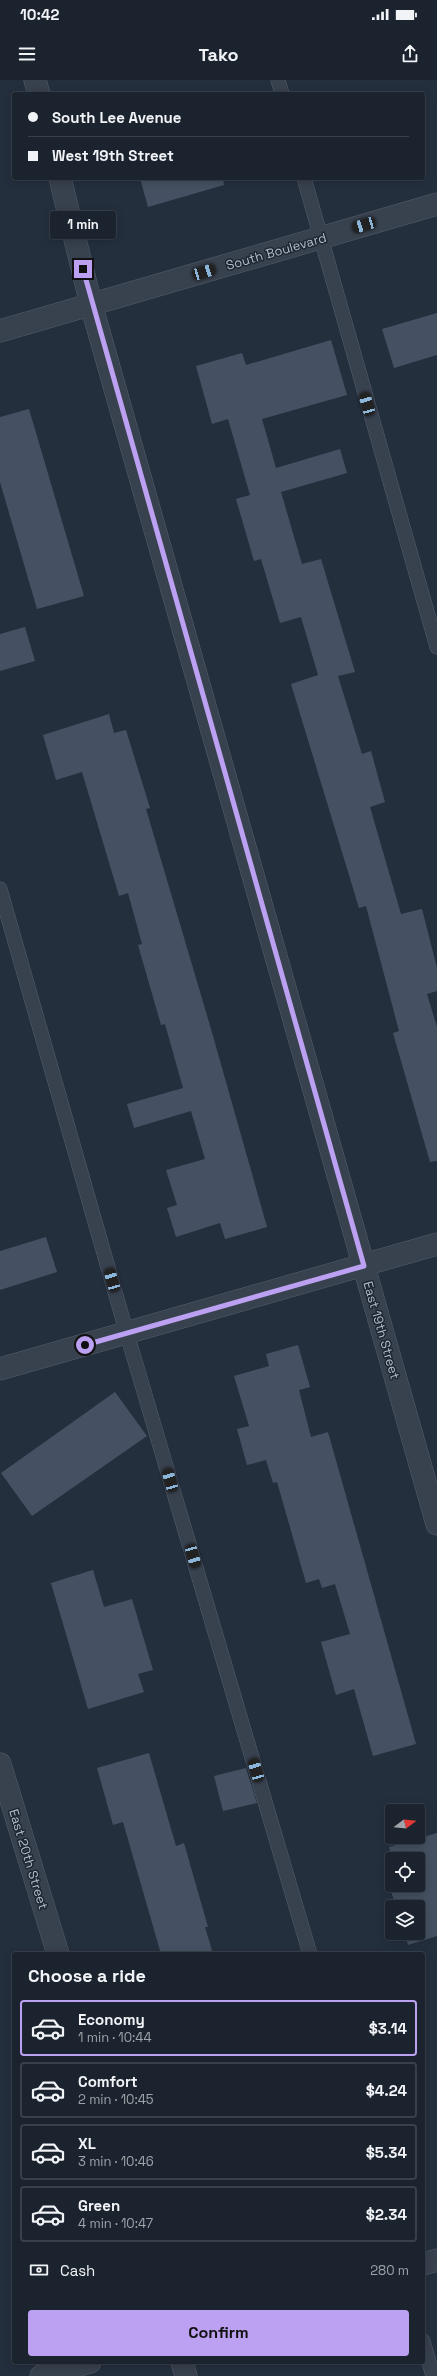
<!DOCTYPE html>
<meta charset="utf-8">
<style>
body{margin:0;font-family:"Space Grotesk",sans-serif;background:#242b36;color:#f1f3f6;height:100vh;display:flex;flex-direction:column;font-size:15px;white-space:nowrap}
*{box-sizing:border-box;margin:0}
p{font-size:13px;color:#a0a4aa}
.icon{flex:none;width:22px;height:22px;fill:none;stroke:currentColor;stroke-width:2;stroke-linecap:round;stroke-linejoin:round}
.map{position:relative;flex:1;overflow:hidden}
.details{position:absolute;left:12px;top:1872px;width:413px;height:412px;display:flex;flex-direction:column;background:#1b232e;border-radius:4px;box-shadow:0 2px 10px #0003,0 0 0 1px #39404a}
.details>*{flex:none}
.guide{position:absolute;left:12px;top:12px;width:413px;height:88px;border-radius:4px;box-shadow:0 2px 10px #0003,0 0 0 1px #39404a;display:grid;align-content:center;height:88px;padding:0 16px;background:#1b232e}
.needle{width:26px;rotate:74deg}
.buttons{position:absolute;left:385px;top:1724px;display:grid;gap:8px}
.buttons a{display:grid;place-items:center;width:40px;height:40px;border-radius:4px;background:#1b232e;box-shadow:0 2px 10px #0003,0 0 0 1px #39404a;font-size:20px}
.end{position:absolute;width:18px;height:18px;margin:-9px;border:5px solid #bca0f2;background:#111;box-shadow:0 0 0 2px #111}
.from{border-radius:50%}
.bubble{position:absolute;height:28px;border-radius:4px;background:#1b232e;box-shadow:0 2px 10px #0003,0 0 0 1px #39404a;font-size:13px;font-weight:800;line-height:28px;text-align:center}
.car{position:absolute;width:12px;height:24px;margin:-12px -6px;border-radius:5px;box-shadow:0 0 3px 1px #0007;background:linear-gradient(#222 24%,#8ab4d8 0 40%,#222 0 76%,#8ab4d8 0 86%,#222 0)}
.guide b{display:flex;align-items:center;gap:14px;height:38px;font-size:15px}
.guide b+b{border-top:1px solid #39404a}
.guide i{width:10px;height:10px;background:#f1f3f6}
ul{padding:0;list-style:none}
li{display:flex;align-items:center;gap:12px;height:56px;margin:0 8px 6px;padding:0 8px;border:2px solid #39404a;border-radius:4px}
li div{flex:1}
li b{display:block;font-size:15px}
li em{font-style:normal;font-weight:800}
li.active{border-color:#bca0f2}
li>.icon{width:36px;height:36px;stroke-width:1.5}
h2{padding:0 16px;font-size:18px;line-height:48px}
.pay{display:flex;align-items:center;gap:10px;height:44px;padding:0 16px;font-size:15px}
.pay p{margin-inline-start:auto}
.action{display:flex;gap:8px;margin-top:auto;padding:8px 16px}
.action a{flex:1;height:46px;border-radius:4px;background:#bca0f2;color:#111;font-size:16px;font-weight:800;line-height:46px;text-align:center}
.status{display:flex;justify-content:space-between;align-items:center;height:28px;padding:0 20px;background:#1b232e;direction:ltr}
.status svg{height:11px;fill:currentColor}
header{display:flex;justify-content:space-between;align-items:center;height:52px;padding:0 16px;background:#1b232e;font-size:18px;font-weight:800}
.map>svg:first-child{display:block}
.building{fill:#455162}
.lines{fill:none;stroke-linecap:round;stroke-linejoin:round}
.service-casing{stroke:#565f6c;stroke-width:15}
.minor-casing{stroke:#565f6c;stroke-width:23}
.tertiary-casing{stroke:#565f6c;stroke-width:23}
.service{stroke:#38414e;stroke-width:14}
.minor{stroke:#38414e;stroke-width:22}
.tertiary{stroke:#38414e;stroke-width:22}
.route{stroke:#bca0f2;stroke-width:5}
.labels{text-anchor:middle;stroke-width:3;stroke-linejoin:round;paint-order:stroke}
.street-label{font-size:13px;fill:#b4bcc9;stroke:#1d2633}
</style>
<div class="status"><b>10:42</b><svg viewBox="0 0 49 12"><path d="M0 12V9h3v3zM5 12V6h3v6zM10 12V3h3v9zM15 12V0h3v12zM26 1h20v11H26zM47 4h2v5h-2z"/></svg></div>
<header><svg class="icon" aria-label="menu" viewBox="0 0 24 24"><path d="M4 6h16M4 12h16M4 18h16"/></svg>Tako<svg class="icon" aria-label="share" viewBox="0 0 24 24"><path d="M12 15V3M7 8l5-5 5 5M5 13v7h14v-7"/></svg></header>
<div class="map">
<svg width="437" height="2296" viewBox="0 0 437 2296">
<rect width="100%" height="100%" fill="#242f3e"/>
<path class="building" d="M 140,98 L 223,98 L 224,105 L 148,127 Z
M 437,233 L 437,275 L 394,288 L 382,249 Z
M 331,260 L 347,315 L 262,339 L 276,388 L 340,369 L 347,393 L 281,412 L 302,484 L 321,479 L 355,592 L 338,596 L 362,674 L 371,671 L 385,722 L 370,727 L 401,834 L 422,829 L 437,888 L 437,911 L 427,914 L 437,947 L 437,1081 L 430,1082 L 393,953 L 399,951 L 366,826 L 359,828 L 291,604 L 318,595 L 301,537 L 280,543 L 261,479 L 254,481 L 236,419 L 250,415 L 228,339 L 212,344 L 196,286 L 242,273 L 246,285 Z
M 29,329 L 84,516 L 37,529 L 0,402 L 0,337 Z
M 25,547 L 35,581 L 0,591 L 0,554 Z
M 109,634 L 114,653 L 126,650 L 150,728 L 146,729 L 211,949 L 267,1147 L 225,1159 L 220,1143 L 176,1157 L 167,1128 L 177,1125 L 166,1090 L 205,1079 L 191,1031 L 134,1048 L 127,1024 L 183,1008 L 165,944 L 161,945 L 138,865 L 142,864 L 128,813 L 119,816 L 82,692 L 56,700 L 43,655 Z
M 46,1157 L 57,1192 L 0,1210 L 0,1171 Z
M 298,1265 L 310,1307 L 299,1310 L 311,1357 L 328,1352 L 416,1664 L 373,1676 L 354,1609 L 336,1615 L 321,1562 L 350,1554 L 335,1504 L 322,1508 L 319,1499 L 306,1503 L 277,1402 L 273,1403 L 266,1380 L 247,1385 L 237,1349 L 249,1346 L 234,1296 L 269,1286 L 266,1274 Z
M 115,1312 L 147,1356 L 32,1436 L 1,1393 Z
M 93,1490 L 104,1527 L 132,1519 L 153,1590 L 138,1594 L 144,1612 L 88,1629 L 51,1503 Z
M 149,1673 L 176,1766 L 184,1763 L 208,1847 L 205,1847 L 213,1874 L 161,1874 L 123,1742 L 113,1745 L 97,1688 Z
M 246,1688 L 257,1723 L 223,1731 L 214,1696 Z
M 437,1753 L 437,1856 L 408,1865 L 405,1853 L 418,1853 L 418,1827 L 396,1827 L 391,1811 L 400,1808 L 400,1805 L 418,1805 L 418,1779 L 392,1779 L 389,1767 Z"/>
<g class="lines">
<g class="service-casing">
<path id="service" d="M 278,0 L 282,14
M 304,98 L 437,567
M 0,809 L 127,1254 L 310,1874
M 423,2261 L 433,2296"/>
</g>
<g class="minor-casing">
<path id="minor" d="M 35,0 L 39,14
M 60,98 L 91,224 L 437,1444
M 0,1289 L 437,1164
M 0,1684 L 58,1874
M 423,2184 L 437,2180
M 182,2282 L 186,2296
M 41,2296 L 90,2282"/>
</g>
<g class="tertiary-casing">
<path id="tertiary" d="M 0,251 L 437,124"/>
</g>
<use href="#service" class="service"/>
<use href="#minor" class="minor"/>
<use href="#tertiary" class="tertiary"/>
</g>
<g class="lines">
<path class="route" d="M 83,189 L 364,1186 L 85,1265"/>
</g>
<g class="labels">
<g class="street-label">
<text transform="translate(276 171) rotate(-16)" y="5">South Boulevard</text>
<text transform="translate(382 1250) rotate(74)" y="5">East 19th Street</text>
<text transform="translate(29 1779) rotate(73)" y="5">East 20th Street</text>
</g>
</g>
</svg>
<div class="buttons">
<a><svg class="needle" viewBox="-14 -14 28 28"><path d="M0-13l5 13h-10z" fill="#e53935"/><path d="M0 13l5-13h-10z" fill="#a0a4aa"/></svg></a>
<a><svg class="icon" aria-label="locate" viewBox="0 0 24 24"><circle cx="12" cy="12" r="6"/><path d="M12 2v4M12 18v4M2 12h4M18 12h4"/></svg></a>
<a><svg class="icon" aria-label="layers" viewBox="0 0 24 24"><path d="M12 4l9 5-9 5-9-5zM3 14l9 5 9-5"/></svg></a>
</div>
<i class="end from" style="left:85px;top:1265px"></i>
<i class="end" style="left:83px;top:189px"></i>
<div class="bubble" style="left:50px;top:131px;width:66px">1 min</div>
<i class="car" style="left:364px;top:145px;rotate:254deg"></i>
<i class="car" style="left:204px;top:192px;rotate:73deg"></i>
<i class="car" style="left:367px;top:324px;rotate:344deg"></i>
<i class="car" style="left:112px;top:1200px;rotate:344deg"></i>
<i class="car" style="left:170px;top:1400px;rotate:344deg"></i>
<i class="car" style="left:193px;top:1476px;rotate:164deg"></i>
<i class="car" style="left:256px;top:1690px;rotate:344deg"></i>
<div class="guide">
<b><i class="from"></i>South Lee Avenue</b>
<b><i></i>West 19th Street</b>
</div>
<section class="details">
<h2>Choose a ride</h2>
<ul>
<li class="active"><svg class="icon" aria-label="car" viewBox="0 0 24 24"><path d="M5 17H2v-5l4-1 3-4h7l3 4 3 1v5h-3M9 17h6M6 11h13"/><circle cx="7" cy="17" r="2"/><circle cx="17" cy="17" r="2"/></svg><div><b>Economy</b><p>1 min · 10:44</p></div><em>$3.14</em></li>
<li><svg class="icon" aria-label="car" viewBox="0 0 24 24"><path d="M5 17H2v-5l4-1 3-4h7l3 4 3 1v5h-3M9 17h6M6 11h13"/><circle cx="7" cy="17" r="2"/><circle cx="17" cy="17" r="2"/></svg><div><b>Comfort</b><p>2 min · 10:45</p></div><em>$4.24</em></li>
<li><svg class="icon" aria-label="car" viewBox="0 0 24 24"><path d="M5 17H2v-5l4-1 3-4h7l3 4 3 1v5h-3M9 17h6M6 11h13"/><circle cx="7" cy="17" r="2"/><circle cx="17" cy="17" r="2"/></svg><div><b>XL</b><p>3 min · 10:46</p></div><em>$5.34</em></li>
<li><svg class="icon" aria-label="car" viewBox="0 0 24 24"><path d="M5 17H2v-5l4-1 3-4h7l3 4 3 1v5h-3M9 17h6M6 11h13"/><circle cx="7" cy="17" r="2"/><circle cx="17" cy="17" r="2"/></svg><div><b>Green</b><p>4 min · 10:47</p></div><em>$2.34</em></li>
</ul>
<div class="pay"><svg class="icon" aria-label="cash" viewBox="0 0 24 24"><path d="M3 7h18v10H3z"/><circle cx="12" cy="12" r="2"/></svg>Cash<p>280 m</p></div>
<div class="action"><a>Confirm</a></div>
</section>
</div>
